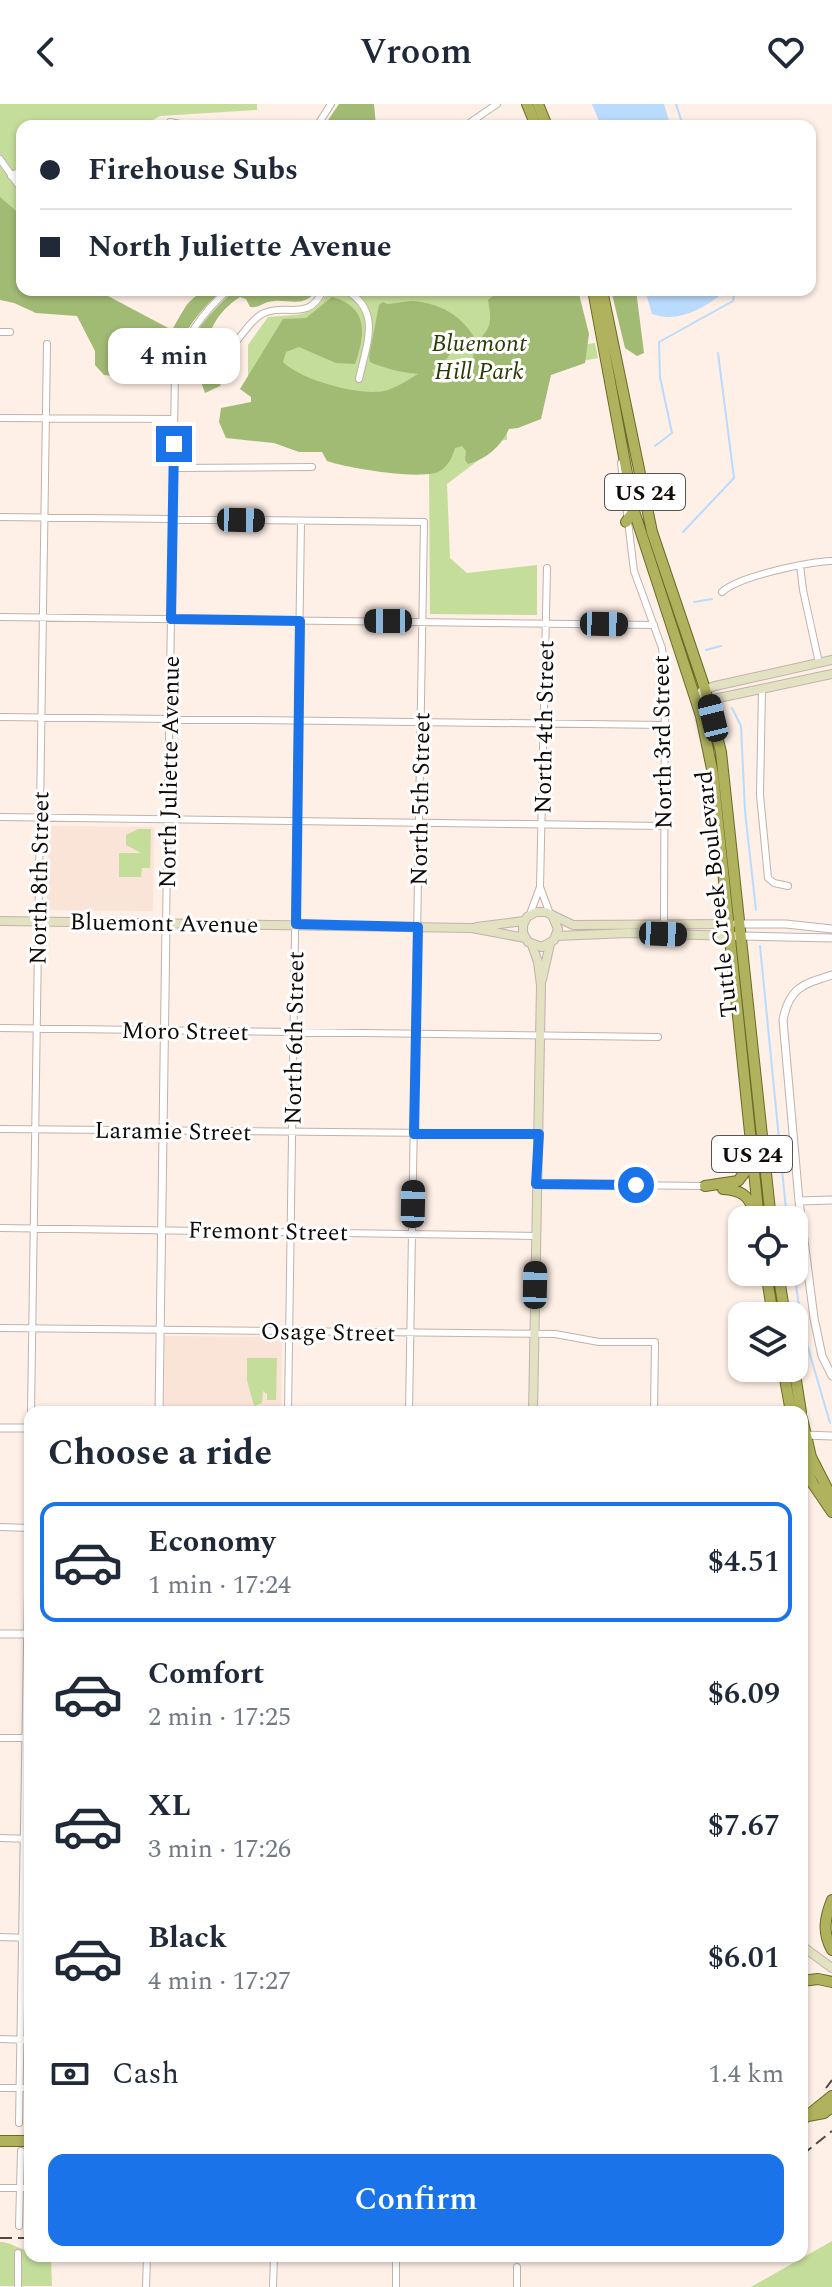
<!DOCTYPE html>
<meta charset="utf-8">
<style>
body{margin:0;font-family:Spectral,serif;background:#f6f6f7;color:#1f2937;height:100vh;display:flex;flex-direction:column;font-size:30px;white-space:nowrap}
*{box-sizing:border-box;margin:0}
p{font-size:26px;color:#747a83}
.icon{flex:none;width:44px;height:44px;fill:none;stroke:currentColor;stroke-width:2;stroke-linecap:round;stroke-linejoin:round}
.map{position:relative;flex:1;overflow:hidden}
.side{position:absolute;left:24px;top:1302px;width:784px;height:856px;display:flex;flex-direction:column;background:#fff;border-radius:16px;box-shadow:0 2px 6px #0004}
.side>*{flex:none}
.banner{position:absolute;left:16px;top:16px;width:800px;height:176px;border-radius:16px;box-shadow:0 2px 6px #0004;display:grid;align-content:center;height:176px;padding:0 24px;background:#fff}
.controls{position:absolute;left:728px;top:1102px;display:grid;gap:16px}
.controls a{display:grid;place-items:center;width:80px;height:80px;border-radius:16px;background:#fff;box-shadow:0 2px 6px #0004;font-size:40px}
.end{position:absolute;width:36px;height:36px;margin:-18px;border:10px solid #1a73e8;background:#fff;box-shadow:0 0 0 4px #fff}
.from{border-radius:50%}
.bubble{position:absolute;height:56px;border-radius:16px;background:#fff;box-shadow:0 2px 6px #0004;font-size:26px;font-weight:600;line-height:56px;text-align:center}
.car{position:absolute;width:24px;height:48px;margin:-24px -12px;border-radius:10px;box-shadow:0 0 6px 2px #0007;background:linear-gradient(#222 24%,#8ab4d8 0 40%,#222 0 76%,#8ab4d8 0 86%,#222 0)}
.banner b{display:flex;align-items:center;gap:28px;height:76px;font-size:30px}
.banner b+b{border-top:2px solid #e0e1e3}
.banner i{width:20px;height:20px;background:#1f2937}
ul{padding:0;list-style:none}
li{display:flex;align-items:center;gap:24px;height:120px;margin:0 16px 12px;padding:0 8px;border:4px solid transparent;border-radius:16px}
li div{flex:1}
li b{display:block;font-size:30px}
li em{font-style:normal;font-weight:600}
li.active{border-color:#1a73e8}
li>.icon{width:72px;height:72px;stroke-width:1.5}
h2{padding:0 24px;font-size:36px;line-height:96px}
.pay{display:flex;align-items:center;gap:20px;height:88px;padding:0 24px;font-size:30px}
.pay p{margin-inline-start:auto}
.primary-button{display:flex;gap:16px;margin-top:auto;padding:16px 24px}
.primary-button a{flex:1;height:92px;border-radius:16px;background:#1a73e8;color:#fff;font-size:32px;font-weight:600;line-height:92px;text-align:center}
header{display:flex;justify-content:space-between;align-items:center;height:104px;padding:0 24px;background:#fff;font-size:36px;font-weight:600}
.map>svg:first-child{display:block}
.education{fill:#fae3d7}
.green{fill:#c5dd9b}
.forest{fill:#a1ba74}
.water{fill:#b9dbfd}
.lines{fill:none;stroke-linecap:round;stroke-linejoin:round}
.stream{stroke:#b9dbfd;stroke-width:2}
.minor-casing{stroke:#c1b2ab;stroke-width:8}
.tertiary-casing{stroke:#c1b2ab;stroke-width:9}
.secondary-casing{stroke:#c1b2ab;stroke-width:10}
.trunk-casing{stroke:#6c6b26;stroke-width:12}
.minor{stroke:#fff;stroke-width:6}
.tertiary{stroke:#fff;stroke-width:7}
.secondary{stroke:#e2e2c2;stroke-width:8}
.trunk{stroke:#b0b25e;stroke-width:10}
.rail{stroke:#4e4743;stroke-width:2;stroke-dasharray:12 6;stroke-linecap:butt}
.route{stroke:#1a73e8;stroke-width:10}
.labels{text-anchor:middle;stroke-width:6;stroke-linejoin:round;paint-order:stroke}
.shield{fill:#fff;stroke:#585453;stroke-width:2}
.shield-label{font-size:22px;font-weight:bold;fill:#100b09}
.park-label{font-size:24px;font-style:italic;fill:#2b3a04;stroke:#fff}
.street-label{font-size:24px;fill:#100b09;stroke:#fff}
</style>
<header><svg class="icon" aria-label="back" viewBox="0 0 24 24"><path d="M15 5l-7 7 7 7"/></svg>Vroom<svg class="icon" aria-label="heart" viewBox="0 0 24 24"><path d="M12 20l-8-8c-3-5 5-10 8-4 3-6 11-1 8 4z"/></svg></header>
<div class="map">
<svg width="832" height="2183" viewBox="0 0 832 2183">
<rect width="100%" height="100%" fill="#feefe7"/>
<path class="education" d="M 48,722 L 154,723 L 153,807 L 47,806 Z
M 165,1232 L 282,1233 L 281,1308 L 164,1308 Z"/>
<path class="green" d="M 0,0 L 257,0 L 257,6 L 160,12 L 153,16 L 151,22 L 22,22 L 22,142 L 0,121 Z
M 328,186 L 570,186 L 583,241 L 595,239 L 598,254 L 547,264 L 507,322 L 507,336 L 489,337 L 488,349 L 447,380 L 450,454 L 467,469 L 537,461 L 537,511 L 430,510 L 429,360 L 248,289 L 248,241 L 268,213 C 294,210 316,215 328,186 Z
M 138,725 L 151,725 L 150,764 L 142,764 L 141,773 L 119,773 L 119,749 L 141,749 L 126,741 L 126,731 Z
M 247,1254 L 277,1254 L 276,1296 L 267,1296 L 267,1290 L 263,1287 L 262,1299 L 254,1302 L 247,1276 Z
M 832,2137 L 832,2183 L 751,2183 Z
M 0,2138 C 12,2138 18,2146 30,2146 L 30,2152 L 51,2152 L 52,2182 L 0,2182 Z"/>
<path class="forest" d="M 339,0 L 374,0 L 376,22 L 324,22 Z
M 0,93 L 22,112 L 22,186 L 107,186 L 108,192 L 172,226 C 187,201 190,186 222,186 C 189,217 180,234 167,277 L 104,271 L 95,261 L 95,247 L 77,212 L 36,209 L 14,199 L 0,196 Z
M 235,186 L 316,186 C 304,206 287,193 268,198 C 261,200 259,204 250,203 L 246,195 L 240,193 C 212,211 202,238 206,271 L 222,277 L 220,282 L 205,289 L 199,272 L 195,270 L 182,275 C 175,244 214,204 235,186 Z
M 500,186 L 578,186 L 589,230 L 585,259 L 551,271 L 541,315 L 518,324 L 509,325 C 501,342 487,355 468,360 L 465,356 L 466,347 L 462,342 L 455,344 C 452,354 448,363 438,368 C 417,376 348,364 327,357 L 322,348 L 299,348 L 274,339 L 226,334 L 219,318 L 221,304 L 251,298 L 251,293 L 240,285 L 283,215 L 306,214 L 332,193 C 368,203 366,229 355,260 L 336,259 L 299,243 L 286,248 L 283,258 C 301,276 359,292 384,287 C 396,284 408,276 418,270 C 400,268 386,265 370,258 L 369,253 L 379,201 L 383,198 L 387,200 C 396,200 404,197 413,197 C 439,199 461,211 474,233 L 467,240 L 458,239 L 440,264 L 432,266 L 439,279 L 448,279 C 460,268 477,258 475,240 C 492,223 492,219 488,196 Z
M 611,186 L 636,186 L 644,249 L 637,252 L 625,244 Z"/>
<path class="water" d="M 592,0 L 664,0 L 670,20 L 601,22 Z
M 645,186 L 722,186 L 722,190 C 701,206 677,219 652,210 Z"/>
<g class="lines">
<path class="stream" d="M 676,0 L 683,22
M 655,342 L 672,329 L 660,273 L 659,238 L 733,197 L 735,186
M 683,428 L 734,374 L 718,249
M 694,498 L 712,495
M 706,546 L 721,542
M 732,604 L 741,622 L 745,707 L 756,806
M 760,842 L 787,1116
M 794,1168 L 802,1223 L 830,1319"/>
<g class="minor-casing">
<path id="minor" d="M 170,18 L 191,22
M 317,22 L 331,0
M 465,22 L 497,0
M 0,55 L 22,86
M 11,72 L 22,66
M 345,186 C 383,206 366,241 359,275
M 0,228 L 10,228
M 235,239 C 243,230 251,216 262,210 C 285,198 309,219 323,186
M 0,314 L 174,315
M 621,359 L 634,467 L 662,544 L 665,570 L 664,819 L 663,823 L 641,827
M 174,364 L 312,363
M 0,413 L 424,418 L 409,1308
M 800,461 L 803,486 L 819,559
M 722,488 C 739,472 808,458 832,457
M 0,513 L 654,521
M 762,584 L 760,691 L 768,774 L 774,779 L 788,782
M 0,613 L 665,621
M 0,713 L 665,722
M 540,783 L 550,810
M 530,810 L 540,783 L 547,464
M 166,820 L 175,268 C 182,236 204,207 228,186
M 0,924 L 658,933
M 0,1025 L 539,1030
M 536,1080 L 705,1082
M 0,1124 L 536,1132
M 0,1224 L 555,1230 L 599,1238 L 655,1238 L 654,1308
M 31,1308 L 47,240
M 288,1308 L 301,417
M 0,1423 L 30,1424
M 0,1634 L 26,1634
M 0,1734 L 30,1735
M 0,1833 L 30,1834
M 0,1935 L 30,1936
M 0,1984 L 30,1984
M 19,2019 L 30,1365
M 0,2084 L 30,2084
M 19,2122 L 21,2047
M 18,2183 L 18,2149
M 146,2183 L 147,2152
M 273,2183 L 274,2152
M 396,2183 L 396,2152
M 517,2183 L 517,2163"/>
</g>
<g class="tertiary-casing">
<path id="tertiary" d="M 741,820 L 786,820 L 832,825
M 742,832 L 832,834
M 832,871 C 803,880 789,884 783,916 L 799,1097 L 814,1214 L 822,1252 L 832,1272
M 799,1097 L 832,1096
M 159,1308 L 166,820
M 0,1324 L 30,1324
M 805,1331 L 832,1332
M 0,1530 L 30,1530"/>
</g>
<g class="secondary-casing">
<path id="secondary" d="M 702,587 L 715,582 L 832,556
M 694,592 L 709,596 L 832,570
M 553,813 L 558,825 L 554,836 L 542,843 L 528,838 L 523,829 L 523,821 L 527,813 L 536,808 L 546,808 L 573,821 L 731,820
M 0,817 L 472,824 L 525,834
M 477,823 L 524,817
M 556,832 L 629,829 L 735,832
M 532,841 L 538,858 L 541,881 L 533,1308
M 542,876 L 550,840
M 802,1842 L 832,1864"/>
</g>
<g class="trunk-casing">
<path id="trunk" d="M 527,0 L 536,22
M 538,0 L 547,22
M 593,186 L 634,407 L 701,612 L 713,670 L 759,1116
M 602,186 L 652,428 L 705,585 L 721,648 L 771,1116
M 626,418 L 634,407 L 639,380
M 705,1082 L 738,1077 L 745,1068 L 747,1051
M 723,1085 C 740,1086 750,1091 754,1109
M 766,1168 L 773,1212
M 778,1168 L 785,1212
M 783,1264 L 791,1308
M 794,1264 L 801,1308
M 802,1314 L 811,1353 L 832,1394
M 802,1355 L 813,1380 L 832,1408
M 832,1796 C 825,1813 822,1829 832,1846
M 802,1877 L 818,1875 L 832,1878
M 808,2012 L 824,2009 L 832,2003
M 806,2013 L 832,1992
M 0,2037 L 30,2037"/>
</g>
<use href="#minor" class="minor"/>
<use href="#tertiary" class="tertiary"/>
<use href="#secondary" class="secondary"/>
<use href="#trunk" class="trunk"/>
<path class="rail" d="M 826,1984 L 832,1976
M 802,2051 L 832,2027
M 0,2134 L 30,2134"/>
</g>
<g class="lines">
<path class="route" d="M 174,340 L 171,515 L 300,517 L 296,820 L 418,823 L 414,1030 L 539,1030 L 536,1080 L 636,1081"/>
</g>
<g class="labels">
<g class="shield">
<rect x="605" y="370" width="80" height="36" rx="6"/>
<rect x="712" y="1032" width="80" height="36" rx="6"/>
</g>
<g class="shield-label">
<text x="645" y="396">US 24</text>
<text x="752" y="1058">US 24</text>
</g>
<g class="park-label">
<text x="479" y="247">Bluemont<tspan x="479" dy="28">Hill Park</tspan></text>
</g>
<g class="street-label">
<text transform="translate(544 623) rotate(-89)" y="8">North 4th Street</text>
<text transform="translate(662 638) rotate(-91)" y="8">North 3rd Street</text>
<text transform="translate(169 668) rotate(-89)" y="8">North Juliette Avenue</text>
<text transform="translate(420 695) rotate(-89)" y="8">North 5th Street</text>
<text transform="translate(39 774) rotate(-89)" y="8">North 8th Street</text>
<text transform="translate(716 790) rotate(-96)" y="8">Tuttle Creek Boulevard</text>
<text transform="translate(164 819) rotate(1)" y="8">Bluemont Avenue</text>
<text transform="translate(185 927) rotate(1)" y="8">Moro Street</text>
<text transform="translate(294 934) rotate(-89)" y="8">North 6th Street</text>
<text transform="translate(173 1027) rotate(1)" y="8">Laramie Street</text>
<text transform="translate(268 1127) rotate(1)" y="8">Fremont Street</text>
<text transform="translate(328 1228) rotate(1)" y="8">Osage Street</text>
</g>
</g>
</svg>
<div class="controls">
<a><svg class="icon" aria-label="locate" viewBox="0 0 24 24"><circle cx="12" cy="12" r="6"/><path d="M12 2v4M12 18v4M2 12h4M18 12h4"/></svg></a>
<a><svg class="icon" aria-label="layers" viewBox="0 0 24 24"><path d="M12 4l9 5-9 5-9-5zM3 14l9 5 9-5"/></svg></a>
</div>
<i class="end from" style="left:636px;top:1081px"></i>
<i class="end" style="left:174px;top:340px"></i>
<div class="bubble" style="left:108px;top:224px;width:132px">4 min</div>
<i class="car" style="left:241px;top:416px;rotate:91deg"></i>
<i class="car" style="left:388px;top:517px;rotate:270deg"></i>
<i class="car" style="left:604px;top:520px;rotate:91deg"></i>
<i class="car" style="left:713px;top:614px;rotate:346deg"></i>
<i class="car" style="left:663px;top:830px;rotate:92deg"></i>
<i class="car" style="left:413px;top:1100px;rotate:1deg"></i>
<i class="car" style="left:535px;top:1181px;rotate:1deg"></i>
<div class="banner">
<b><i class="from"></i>Firehouse Subs</b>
<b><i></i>North Juliette Avenue</b>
</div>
<section class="side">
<h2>Choose a ride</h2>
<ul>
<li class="active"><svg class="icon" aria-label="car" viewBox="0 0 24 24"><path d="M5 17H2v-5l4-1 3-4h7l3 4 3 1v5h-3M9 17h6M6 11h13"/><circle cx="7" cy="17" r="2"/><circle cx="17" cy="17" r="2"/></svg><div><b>Economy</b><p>1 min · 17:24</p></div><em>$4.51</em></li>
<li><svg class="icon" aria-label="car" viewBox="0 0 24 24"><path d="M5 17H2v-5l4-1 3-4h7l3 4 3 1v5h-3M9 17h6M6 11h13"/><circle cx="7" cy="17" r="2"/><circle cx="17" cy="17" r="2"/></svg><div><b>Comfort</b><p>2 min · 17:25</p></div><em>$6.09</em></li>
<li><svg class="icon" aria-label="car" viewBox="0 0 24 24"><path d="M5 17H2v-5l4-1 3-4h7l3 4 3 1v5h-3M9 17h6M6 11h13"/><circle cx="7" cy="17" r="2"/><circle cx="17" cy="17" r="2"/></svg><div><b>XL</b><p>3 min · 17:26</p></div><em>$7.67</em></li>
<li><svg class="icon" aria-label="car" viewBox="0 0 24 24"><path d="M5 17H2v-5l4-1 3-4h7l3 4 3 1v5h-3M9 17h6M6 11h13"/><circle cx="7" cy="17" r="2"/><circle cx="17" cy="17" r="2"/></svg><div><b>Black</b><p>4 min · 17:27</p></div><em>$6.01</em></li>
</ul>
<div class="pay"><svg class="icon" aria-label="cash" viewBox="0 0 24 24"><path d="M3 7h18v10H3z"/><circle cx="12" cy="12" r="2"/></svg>Cash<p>1.4 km</p></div>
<div class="primary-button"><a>Confirm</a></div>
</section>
</div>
